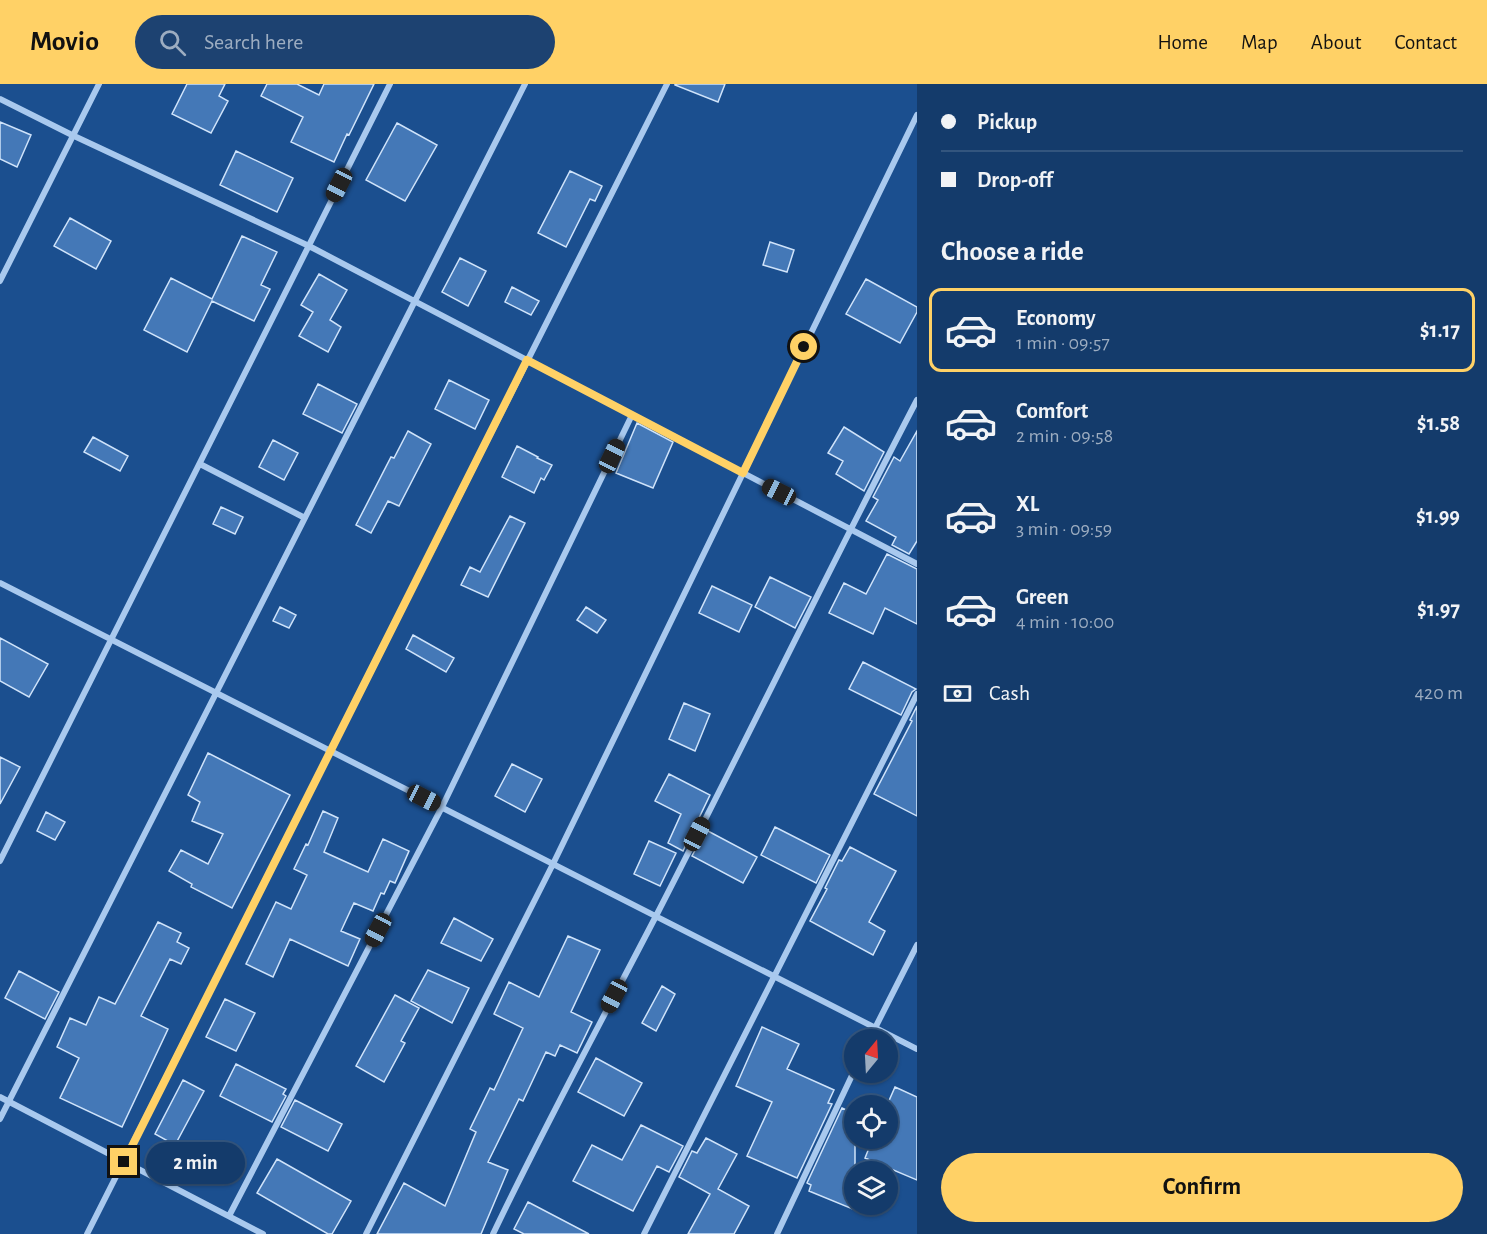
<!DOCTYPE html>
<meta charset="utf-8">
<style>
body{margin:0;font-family:"Alegreya Sans",sans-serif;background:#1d4271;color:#f1f3f6;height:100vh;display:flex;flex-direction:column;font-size:22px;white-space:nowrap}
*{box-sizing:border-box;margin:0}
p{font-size:20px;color:#9dadc1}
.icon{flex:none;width:33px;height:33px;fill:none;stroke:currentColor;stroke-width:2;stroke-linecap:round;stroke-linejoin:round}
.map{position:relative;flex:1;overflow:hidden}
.drawer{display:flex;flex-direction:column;background:#143b6b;width:570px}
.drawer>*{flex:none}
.guide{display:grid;align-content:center;height:132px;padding:0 24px;background:#143b6b}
.needle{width:39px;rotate:18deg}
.tools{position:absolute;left:844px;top:945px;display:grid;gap:12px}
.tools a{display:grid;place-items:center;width:54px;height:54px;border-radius:50%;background:#143b6b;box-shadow:0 2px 4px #0004,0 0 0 2px #33557e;font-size:30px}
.end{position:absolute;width:27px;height:27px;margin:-14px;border:8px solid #ffd166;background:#111;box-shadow:0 0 0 3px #111}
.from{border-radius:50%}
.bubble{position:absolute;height:42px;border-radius:21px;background:#143b6b;box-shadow:0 2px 4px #0004,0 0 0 2px #33557e;font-size:20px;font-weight:700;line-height:42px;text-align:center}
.car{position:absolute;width:18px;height:36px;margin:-18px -9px;border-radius:8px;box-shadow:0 0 4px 2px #0007;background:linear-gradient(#222 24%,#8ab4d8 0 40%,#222 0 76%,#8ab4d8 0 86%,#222 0)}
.guide b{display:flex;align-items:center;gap:21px;height:57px;font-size:22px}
.guide b+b{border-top:2px solid #33557e}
.guide i{width:15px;height:15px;background:#f1f3f6}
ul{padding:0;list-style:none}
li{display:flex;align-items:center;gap:18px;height:84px;margin:0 12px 9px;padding:0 12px;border:3px solid transparent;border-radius:12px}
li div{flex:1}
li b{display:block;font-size:22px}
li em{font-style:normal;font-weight:700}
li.on{border-color:#ffd166}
li>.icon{width:54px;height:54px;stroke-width:1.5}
h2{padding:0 24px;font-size:27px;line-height:72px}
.pay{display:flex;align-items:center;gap:15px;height:66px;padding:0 24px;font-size:22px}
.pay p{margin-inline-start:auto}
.button{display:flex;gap:12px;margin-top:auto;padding:12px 24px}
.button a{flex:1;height:69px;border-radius:36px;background:#ffd166;color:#111;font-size:24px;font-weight:700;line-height:69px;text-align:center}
header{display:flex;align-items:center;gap:36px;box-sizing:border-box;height:84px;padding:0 30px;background:#ffd166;color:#111}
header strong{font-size:28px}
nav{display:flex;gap:33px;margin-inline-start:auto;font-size:21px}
.search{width:420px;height:54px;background:#1d4271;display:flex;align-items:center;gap:15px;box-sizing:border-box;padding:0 21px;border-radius:33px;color:#9dadc1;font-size:22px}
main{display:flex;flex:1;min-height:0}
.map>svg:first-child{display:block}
.building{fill:#4478b7;stroke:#cfe3fa;stroke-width:1.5}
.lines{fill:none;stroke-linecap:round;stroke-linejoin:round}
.minor{stroke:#a9c9ee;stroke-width:6}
.route{stroke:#ffd166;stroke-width:8}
</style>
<header>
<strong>Movio</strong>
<div class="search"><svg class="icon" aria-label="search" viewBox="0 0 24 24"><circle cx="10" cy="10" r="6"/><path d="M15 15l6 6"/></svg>Search here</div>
<nav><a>Home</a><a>Map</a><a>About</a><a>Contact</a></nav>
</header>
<main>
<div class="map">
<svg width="917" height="1150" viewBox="0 0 917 1150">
<rect width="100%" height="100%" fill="#1b4f8f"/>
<path class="building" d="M 187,0 L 225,0 L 219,12 L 228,17 L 211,49 L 172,30 Z
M 267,0 L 297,0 L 319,11 L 324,0 L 374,0 L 349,51 L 347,50 L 334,78 L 291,58 L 303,33 L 261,12 Z
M 675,0 L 725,0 L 718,18 L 675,1 Z
M 0,38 L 31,51 L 17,83 L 0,75 Z
M 397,39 L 437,61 L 405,117 L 366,96 Z
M 236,67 L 293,94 L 277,128 L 220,101 Z
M 570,87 L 602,102 L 595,117 L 590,115 L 566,163 L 538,149 Z
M 70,134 L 111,157 L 96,185 L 54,162 Z
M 242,152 L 277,168 L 261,201 L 270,205 L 254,237 L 212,217 L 187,268 L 144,246 L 171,194 L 212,215 Z
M 770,158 L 794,166 L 787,188 L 763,181 Z
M 460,174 L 486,187 L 468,222 L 442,208 Z
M 319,190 L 347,206 L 330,236 L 341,243 L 328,268 L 299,252 L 313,228 L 301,221 Z
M 866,195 L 917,223 L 917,228 L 900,259 L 846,230 Z
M 512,203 L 539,217 L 531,231 L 505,218 Z
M 449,296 L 489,316 L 475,345 L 435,325 Z
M 318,300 L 357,320 L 342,349 L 303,330 Z
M 637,339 L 673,358 L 653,404 L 616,389 Z
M 844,343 L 884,368 L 864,407 L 836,390 L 843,377 L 828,369 Z
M 408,347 L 431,360 L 399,422 L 388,417 L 371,449 L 356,441 L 391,373 L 394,374 Z
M 917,347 L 917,457 L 909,470 L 892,461 L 896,453 L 866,437 L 878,416 L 873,413 L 894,373 L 900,377 Z
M 93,353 L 128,372 L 120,387 L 84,368 Z
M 273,356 L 298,369 L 284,396 L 259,383 Z
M 517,362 L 538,373 L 537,374 L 552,381 L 544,396 L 541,394 L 534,409 L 502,393 Z
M 221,423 L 243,433 L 235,450 L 213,440 Z
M 510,432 L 525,439 L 488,513 L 461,501 L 470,483 L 480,488 Z
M 887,470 L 917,485 L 917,540 L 885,524 L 873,550 L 829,529 L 844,499 L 866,510 Z
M 770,493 L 811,513 L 795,544 L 755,523 Z
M 712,502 L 752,521 L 739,548 L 699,529 Z
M 280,523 L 296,531 L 289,544 L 273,537 Z
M 586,523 L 606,536 L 597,549 L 577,536 Z
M 413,551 L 454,574 L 446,588 L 406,565 Z
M 0,554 L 48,580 L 29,613 L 0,597 Z
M 863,578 L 916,605 L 912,608 L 901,631 L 849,605 Z
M 684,619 L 710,630 L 695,667 L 669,655 Z
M 917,622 L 917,732 L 874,710 L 912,637 L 910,636 Z
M 208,669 L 290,711 L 232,824 L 191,803 L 192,800 L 169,787 L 181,766 L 208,780 L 223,750 L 192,737 L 200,718 L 188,711 Z
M 0,673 L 20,683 L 0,720 Z
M 512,680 L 542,695 L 525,728 L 495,712 Z
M 669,690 L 710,711 L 683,767 L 668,759 L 681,730 L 655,717 Z
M 323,727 L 338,734 L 324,768 L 368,788 L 383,755 L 409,767 L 395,799 L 390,797 L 384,810 L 381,809 L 373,827 L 354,819 L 341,847 L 360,855 L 348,882 L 290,855 L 273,893 L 246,880 L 276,818 L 291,825 L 307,791 L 294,785 L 306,760 L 308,761 Z
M 46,728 L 65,738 L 55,756 L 37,747 Z
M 775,743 L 830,771 L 816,799 L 761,771 Z
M 706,746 L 757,773 L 743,799 L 692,772 Z
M 649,757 L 676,769 L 660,802 L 634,790 Z
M 850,763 L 896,787 L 869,838 L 885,847 L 873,871 L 810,837 L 827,805 L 825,804 L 839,776 L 842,777 Z
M 454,834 L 493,855 L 481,877 L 441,859 Z
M 158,838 L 181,849 L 177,858 L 189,864 L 181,880 L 170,875 L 141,932 L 168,945 L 122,1043 L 60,1014 L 79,974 L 57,963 L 70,934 L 86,941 L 99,913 L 115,920 Z
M 568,852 L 600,866 L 571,928 L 592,938 L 577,969 L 560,961 L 555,972 L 546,968 L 523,1017 L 519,1015 L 488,1078 L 508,1086 L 481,1150 L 377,1150 L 404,1099 L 445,1122 L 476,1048 L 470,1045 L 490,1004 L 494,1006 L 523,944 L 494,930 L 509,898 L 539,913 Z
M 428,886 L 469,904 L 452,939 L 411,917 Z
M 19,887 L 59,908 L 45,935 L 5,914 Z
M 662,902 L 675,910 L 656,947 L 642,939 Z
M 395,911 L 419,924 L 401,957 L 405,959 L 384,998 L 356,982 Z
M 225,915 L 255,929 L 236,967 L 206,953 Z
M 762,943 L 799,960 L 787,985 L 834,1006 L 828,1019 L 832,1020 L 797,1094 L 747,1072 L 772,1018 L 736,1002 Z
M 596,974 L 642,999 L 624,1032 L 578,1008 Z
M 236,980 L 286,1005 L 283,1010 L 286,1012 L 272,1038 L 220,1012 Z
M 183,996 L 204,1007 L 175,1061 L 155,1050 Z
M 895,1003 L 917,1013 L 917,1096 L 865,1074 L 873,1054 L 888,1054 L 888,1019 Z
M 295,1016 L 342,1040 L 328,1067 L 281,1043 Z
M 842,1024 L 855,1030 L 855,1126 L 809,1107 L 811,1101 L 807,1099 Z
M 641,1041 L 683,1062 L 669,1088 L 657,1082 L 633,1127 L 573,1097 L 592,1061 L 622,1076 Z
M 706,1054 L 737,1070 L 718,1105 L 749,1122 L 734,1150 L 688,1150 L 710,1110 L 679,1093 L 692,1067 L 697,1069 Z
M 277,1075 L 351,1117 L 332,1150 L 328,1150 L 257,1109 Z
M 528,1118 L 589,1150 L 524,1150 L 514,1145 Z"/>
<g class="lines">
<path class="minor" d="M 0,15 L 72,51 L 309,162 L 917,480
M 0,197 L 99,0
M 200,380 L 305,434
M 0,499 L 917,965
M 0,777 L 390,0
M 869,956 L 917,861
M 0,1013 L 263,1150
M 0,1035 L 525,0
M 229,1132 L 442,723 L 632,331
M 87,1150 L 667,0
M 366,1150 L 553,780 L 917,31
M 493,1150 C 544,1043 601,938 656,832 C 744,661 828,487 917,316
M 644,1150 L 917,610
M 777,1150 L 855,985"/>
</g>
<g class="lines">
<path class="route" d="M 124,1078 L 527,276 L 743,389 L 804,263"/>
</g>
</svg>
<div class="tools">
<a><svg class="needle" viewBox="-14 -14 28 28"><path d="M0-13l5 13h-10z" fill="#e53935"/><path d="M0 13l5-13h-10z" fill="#9dadc1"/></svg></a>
<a><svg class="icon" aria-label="locate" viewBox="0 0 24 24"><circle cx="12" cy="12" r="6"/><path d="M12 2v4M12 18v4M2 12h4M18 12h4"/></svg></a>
<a><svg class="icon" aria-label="layers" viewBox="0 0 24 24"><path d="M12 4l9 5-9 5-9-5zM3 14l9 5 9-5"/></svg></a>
</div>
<i class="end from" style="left:804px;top:263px"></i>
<i class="end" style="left:124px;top:1078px"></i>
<div class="bubble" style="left:146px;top:1058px;width:99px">2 min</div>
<i class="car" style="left:339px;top:101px;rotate:207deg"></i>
<i class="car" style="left:612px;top:372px;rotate:26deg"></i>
<i class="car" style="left:779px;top:408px;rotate:297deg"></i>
<i class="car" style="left:424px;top:714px;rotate:117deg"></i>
<i class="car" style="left:697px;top:750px;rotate:27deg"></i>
<i class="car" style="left:378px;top:846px;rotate:208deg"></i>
<i class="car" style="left:614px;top:912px;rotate:208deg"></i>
</div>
<section class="drawer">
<div class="guide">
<b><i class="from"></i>Pickup</b>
<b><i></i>Drop-off</b>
</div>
<h2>Choose a ride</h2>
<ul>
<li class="on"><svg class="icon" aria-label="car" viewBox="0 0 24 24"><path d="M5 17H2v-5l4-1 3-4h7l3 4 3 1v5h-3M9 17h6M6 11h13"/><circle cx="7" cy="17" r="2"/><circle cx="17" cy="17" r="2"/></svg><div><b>Economy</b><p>1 min · 09:57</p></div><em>$1.17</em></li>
<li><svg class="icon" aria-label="car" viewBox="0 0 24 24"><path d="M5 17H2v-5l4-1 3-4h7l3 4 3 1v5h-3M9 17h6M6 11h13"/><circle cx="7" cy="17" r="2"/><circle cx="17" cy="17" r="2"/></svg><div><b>Comfort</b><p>2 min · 09:58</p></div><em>$1.58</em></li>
<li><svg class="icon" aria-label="car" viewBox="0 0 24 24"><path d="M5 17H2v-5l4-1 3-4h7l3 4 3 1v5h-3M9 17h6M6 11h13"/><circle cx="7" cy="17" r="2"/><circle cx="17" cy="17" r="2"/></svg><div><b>XL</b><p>3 min · 09:59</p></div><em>$1.99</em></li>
<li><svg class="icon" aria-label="car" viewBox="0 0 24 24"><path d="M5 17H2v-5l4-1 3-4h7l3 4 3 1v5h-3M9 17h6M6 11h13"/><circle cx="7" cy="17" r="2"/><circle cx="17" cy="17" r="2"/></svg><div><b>Green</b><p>4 min · 10:00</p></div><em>$1.97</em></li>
</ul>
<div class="pay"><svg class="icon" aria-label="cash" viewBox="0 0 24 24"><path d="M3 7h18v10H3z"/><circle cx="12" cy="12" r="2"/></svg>Cash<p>420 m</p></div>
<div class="button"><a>Confirm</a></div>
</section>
</main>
